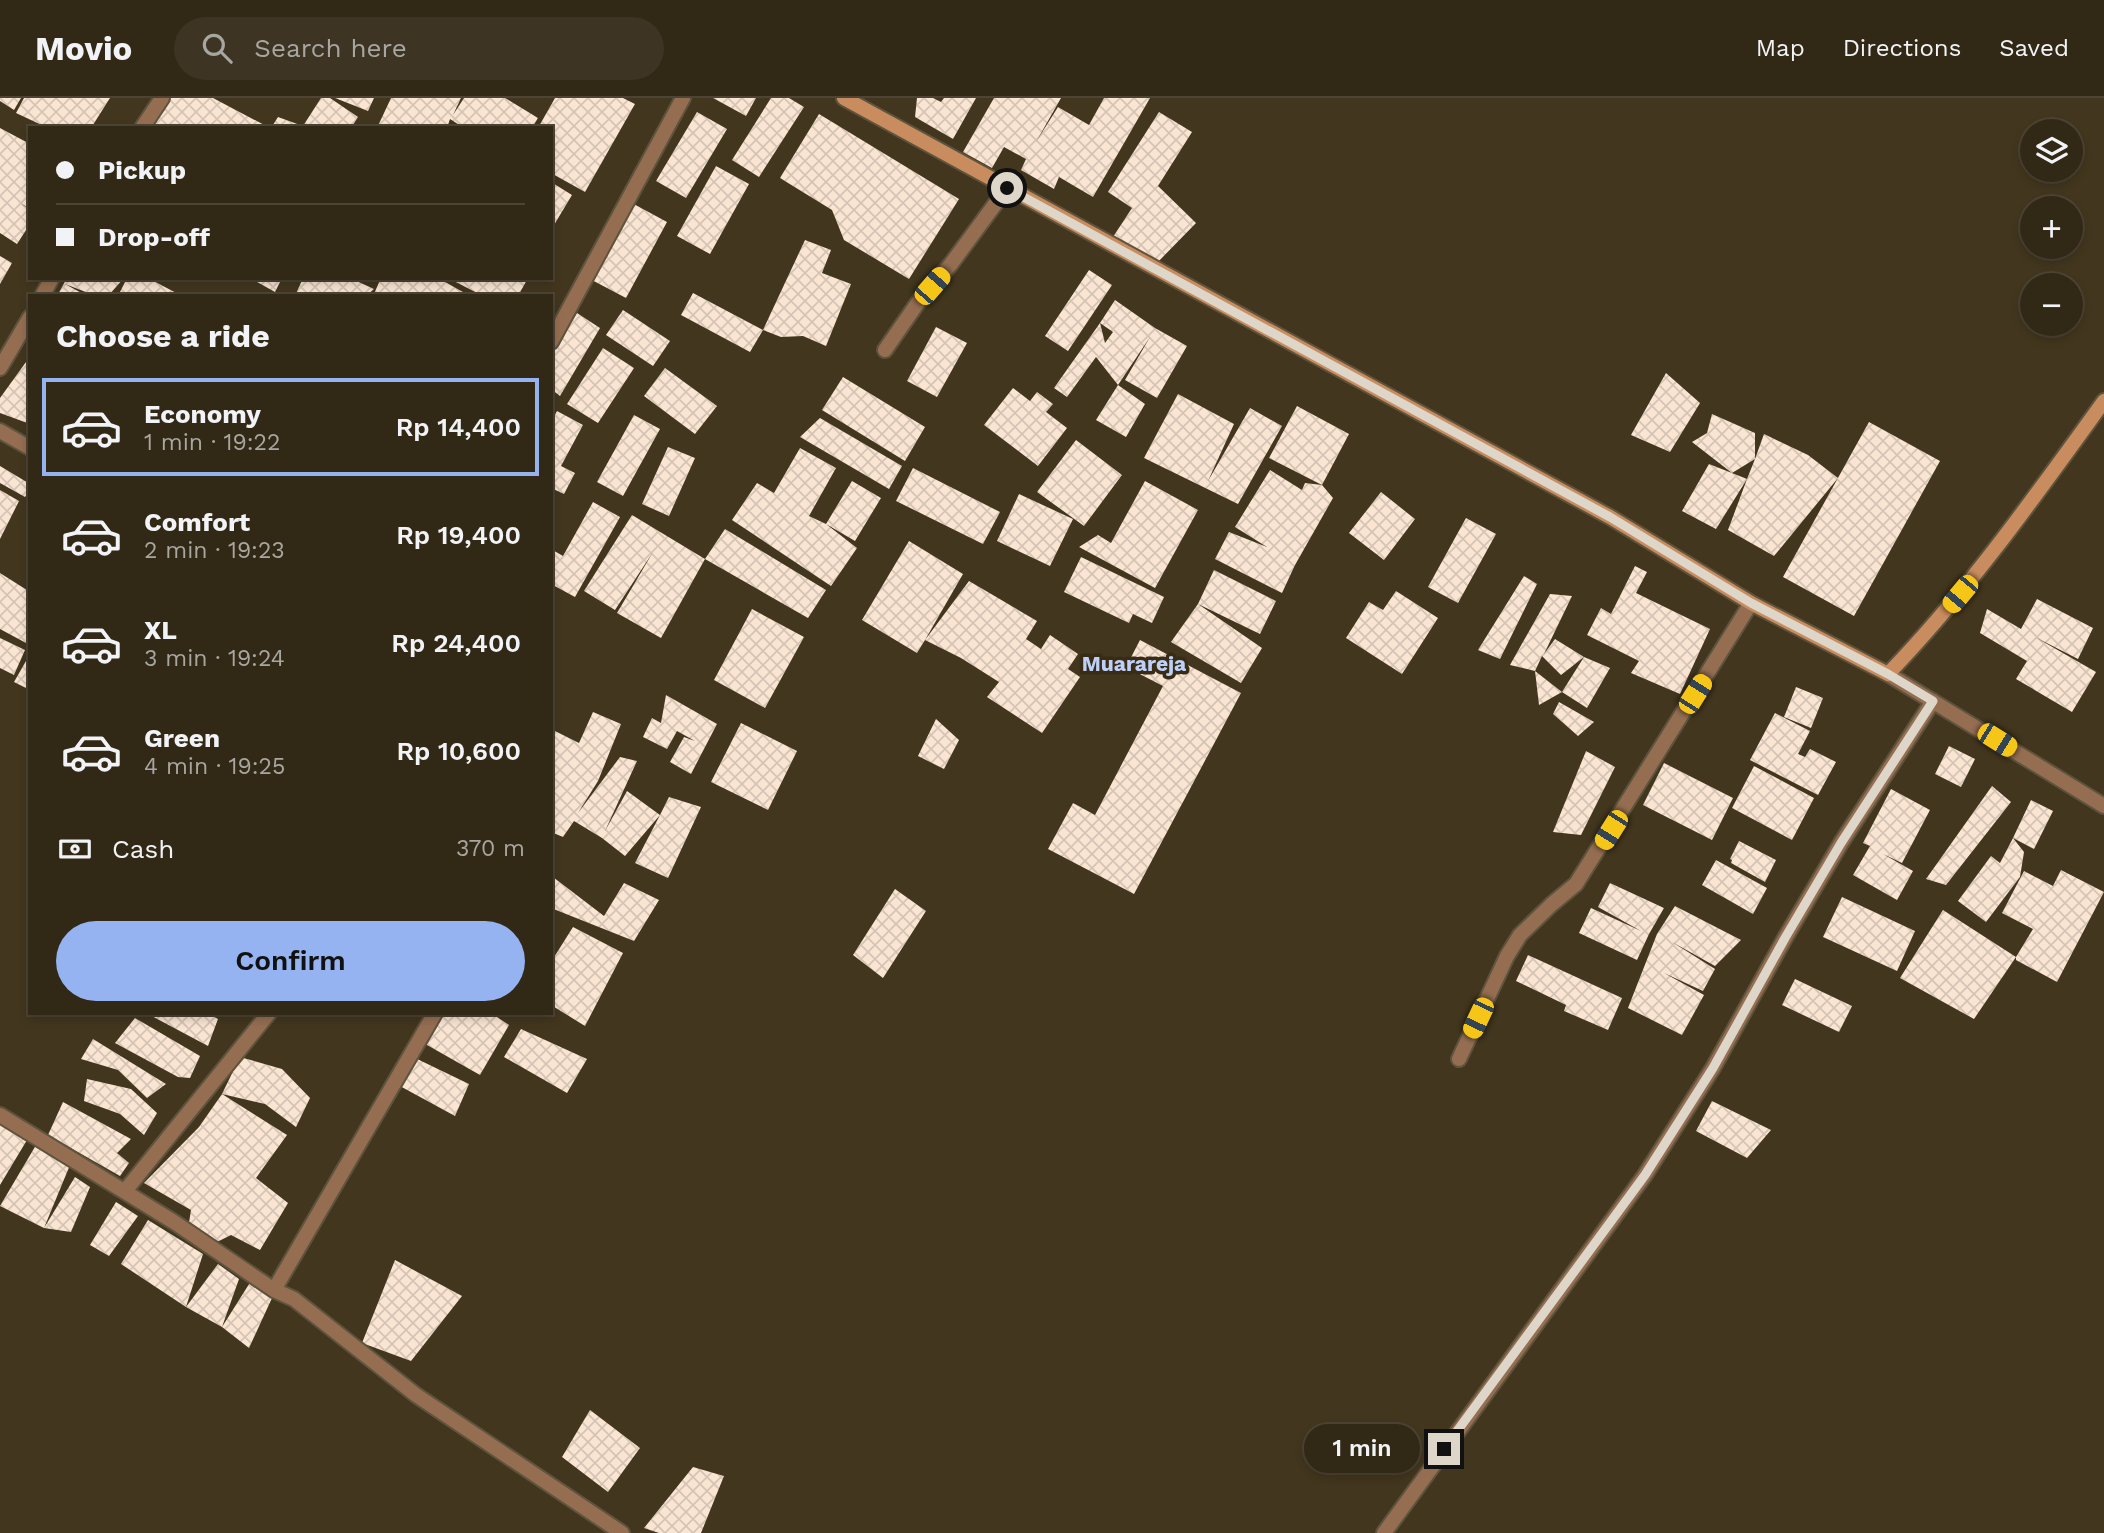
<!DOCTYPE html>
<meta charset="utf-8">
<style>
body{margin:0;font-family:"Work Sans",sans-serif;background:#3d3423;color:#f1f3f6;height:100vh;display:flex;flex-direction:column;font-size:26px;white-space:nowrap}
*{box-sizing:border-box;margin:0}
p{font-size:23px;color:#a8a6a1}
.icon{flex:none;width:38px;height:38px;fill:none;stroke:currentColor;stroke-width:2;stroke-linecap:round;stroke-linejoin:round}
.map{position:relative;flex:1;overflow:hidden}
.panel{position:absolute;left:28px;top:196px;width:525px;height:721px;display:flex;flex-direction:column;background:#322816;border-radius:0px;box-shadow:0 4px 10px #0003,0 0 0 2px #4d4435}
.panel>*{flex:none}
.guide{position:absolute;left:28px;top:28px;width:525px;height:154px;border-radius:0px;box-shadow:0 4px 10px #0003,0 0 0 2px #4d4435;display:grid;align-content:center;height:154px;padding:0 28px;background:#322816}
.fabs{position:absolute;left:2020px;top:21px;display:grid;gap:14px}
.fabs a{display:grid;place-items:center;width:63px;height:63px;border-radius:50%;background:#322816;box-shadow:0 4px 10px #0003,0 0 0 2px #4d4435;font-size:35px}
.end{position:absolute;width:32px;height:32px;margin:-16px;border:9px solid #ded7c9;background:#111;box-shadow:0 0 0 4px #111}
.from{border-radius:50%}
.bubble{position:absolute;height:49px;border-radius:24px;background:#322816;box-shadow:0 4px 10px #0003,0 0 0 2px #4d4435;font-size:23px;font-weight:600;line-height:49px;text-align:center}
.car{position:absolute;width:21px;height:42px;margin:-21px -10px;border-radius:9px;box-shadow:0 0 5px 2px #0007;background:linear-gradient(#f5c518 24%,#345 0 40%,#f5c518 0 76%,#345 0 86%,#f5c518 0)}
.guide b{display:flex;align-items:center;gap:24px;height:66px;font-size:26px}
.guide b+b{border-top:2px solid #4d4435}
.guide i{width:18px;height:18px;background:#f1f3f6}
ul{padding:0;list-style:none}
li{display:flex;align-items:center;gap:21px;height:98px;margin:0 14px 10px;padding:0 14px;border:4px solid transparent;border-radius:0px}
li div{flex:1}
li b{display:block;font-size:26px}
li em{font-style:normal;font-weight:600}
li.current{border-color:#95b2f1}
li>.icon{width:63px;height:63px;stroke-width:1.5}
h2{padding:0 28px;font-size:32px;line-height:84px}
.pay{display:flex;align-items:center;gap:18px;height:77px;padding:0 28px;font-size:26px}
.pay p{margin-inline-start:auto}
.action{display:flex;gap:14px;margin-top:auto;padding:14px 28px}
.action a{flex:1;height:80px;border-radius:42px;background:#95b2f1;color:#111;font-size:28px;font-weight:600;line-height:80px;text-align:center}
header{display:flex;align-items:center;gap:42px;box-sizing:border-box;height:98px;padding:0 35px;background:#322816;border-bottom:2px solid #4d4435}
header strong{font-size:33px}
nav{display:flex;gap:38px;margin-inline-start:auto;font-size:24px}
.search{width:490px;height:63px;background:#3d3423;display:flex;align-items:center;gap:18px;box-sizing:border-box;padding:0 24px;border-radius:38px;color:#a8a6a1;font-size:26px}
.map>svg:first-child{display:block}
.building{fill:url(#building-cross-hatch);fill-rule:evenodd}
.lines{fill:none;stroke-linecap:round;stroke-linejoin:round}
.street-casing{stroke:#5e533d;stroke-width:18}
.secondary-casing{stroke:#5e533d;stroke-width:18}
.street{stroke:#956e52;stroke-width:14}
.secondary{stroke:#c98c5e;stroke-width:14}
.route{stroke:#ded7c9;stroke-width:9}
.labels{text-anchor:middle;stroke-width:7;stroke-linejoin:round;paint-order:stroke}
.quarter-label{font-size:21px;font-weight:bold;fill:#bed0f9;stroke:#382c14}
</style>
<header>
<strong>Movio</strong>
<div class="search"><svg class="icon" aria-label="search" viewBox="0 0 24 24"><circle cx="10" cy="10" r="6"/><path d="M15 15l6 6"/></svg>Search here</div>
<nav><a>Map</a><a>Directions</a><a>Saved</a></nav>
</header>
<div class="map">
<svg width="2104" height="1435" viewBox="0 0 2104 1435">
<defs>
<pattern id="building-cross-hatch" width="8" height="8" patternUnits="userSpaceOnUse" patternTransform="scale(1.75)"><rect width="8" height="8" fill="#fae5d3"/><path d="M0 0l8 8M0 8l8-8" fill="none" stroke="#d5c4b5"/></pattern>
</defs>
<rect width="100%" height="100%" fill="#42361e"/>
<path class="building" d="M 0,0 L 21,0 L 14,12 L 0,3 Z
M 24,0 L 110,0 L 91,30 L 48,30 L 16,15 Z
M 168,0 L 213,0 L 270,30 L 151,30 Z
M 321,0 L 330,0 L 358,19 L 351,30 L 271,30 L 278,19 L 303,28 Z
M 335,0 L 374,0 L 368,13 Z
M 391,0 L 461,0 L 453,17 L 464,0 L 505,0 L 538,20 L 532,30 L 464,30 L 450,21 L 447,30 L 377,30 Z
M 555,0 L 623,0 L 635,6 L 585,94 L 551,75 L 551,30 L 538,30 Z
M 713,0 L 756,0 L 746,18 Z
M 771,0 L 789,0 L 804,9 L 759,79 L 732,62 Z
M 917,0 L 933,0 L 941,4 L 944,0 L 976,0 L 953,41 L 915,19 Z
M 994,0 L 1061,0 L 1036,44 L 1058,9 L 1089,27 L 1104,0 L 1150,0 L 1093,99 L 1059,79 L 1054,91 L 1021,72 L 1026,61 L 1004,49 L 992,70 L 963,54 Z
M 697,14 L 727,31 L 686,100 L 656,83 Z
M 1159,14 L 1192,34 L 1158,88 L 1196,125 L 1155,167 L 1111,142 L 1132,110 L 1108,94 Z
M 819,16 L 959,101 L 909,181 L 844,142 L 832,112 L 780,80 Z
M 0,30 L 30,46 L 30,110 L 21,106 L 30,111 L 30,126 L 17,146 L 0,135 Z
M 716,68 L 749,86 L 710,156 L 677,138 Z
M 551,84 L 572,97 L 551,132 Z
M 630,104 L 667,124 L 626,200 L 588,180 Z
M 805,142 L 831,152 L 822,175 L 851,186 L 826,248 L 803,238 L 781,239 L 763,232 Z
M 0,158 L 12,165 L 0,186 Z
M 1089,172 L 1112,187 L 1068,253 L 1045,238 Z
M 67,180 L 124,180 L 108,198 L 96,198 L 65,186 L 87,198 L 57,198 Z
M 127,180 L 148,180 L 182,198 L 118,198 Z
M 250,180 L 282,180 L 275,194 Z
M 303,180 L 350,180 L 374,191 L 366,198 L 295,198 Z
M 381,180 L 438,180 L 470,198 L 373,198 Z
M 448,180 L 528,180 L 518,198 L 483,198 Z
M 693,195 L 763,232 L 750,254 L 681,217 Z
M 1115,202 L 1155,230 L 1187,248 L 1157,300 L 1125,282 L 1150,239 L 1118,287 L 1145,306 L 1126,339 L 1096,322 L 1118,287 L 1096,259 L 1067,299 L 1054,290 L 1100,225 L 1105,245 L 1113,234 L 1100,225 Z
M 623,212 L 670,243 L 653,268 L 606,237 Z
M 577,215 L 600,230 L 560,298 L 551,291 L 551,258 Z
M 936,229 L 967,245 L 937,299 L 907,283 Z
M 603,250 L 634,270 L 598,325 L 567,306 Z
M 26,264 L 30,267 L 30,326 L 0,315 L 0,300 Z
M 665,270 L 717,308 L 695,336 L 644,298 Z
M 1666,275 L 1700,305 L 1670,354 L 1631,337 Z
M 843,279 L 925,329 L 905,363 L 822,312 Z
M 1013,290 L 1030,303 L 1037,294 L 1053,306 L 1046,314 L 1067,330 L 1038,368 L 984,327 Z
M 1178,296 L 1234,326 L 1208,383 L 1250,310 L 1282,328 L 1238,406 L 1144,360 Z
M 1297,308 L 1349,336 L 1322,387 L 1269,360 Z
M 557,313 L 583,327 L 561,368 L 575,375 L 564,396 L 551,390 L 551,324 Z
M 1712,316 L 1755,335 L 1755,361 L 1764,336 L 1808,357 L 1838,380 L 1774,458 L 1728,432 L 1747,381 L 1716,431 L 1682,413 L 1709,366 L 1732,375 L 1692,344 L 1707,335 ZM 1755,361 L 1747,381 L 1732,375 Z
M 634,317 L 660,331 L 623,398 L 597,384 Z
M 820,320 L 902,368 L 889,391 L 800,339 Z
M 1869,324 L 1940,363 L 1854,518 L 1783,479 Z
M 1076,342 L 1122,377 L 1084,428 L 1037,394 Z
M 668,349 L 695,360 L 669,418 L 642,406 Z
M 800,350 L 836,370 L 809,418 L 826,426 L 857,450 L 831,488 L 732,422 L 757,385 L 774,395 Z
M 0,368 L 30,386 L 30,392 L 25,399 L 0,385 Z
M 913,370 L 1000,414 L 983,446 L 896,403 Z
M 1270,372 L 1302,392 L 1305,385 L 1322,387 L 1333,400 L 1295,467 L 1282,495 L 1215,461 L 1229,434 L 1267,449 L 1235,429 Z
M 852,383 L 881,400 L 855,443 L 826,426 Z
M 1145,383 L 1198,412 L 1155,490 L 1079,449 L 1098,437 L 1111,445 Z
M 0,392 L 19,403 L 0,441 Z
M 1381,394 L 1415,421 L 1384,462 L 1349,435 Z
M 1019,396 L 1073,421 L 1050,468 L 997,443 Z
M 593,404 L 620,419 L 575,499 L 551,486 L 551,451 L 563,458 Z
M 632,417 L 705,461 L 661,540 L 617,515 L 653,454 L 615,512 L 584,493 Z
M 1466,420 L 1496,436 L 1458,505 L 1428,489 Z
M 725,431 L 826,492 L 808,520 L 705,461 Z
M 909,443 L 963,476 L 925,542 L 969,483 L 1037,523 L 1026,541 L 1041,551 L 1050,537 L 1078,556 L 1068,571 L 1080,579 L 1042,635 L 987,599 L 999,584 L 961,560 L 925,542 L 917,555 L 862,522 Z
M 1081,459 L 1164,499 L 1152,525 L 1133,516 L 1129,525 L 1064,494 Z
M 1635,468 L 1647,474 L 1636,495 L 1710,531 L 1680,596 L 1631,575 L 1639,563 L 1587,537 L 1601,510 L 1611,516 Z
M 1214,472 L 1276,503 L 1260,536 L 1198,506 Z
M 0,475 L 30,494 L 30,537 L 26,545 L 0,531 Z
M 1524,478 L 1537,486 L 1500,561 L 1478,552 Z
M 1396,493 L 1438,520 L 1402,576 L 1346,540 L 1369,504 L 1383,512 Z
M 1550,496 L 1572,498 L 1544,556 L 1555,541 L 1584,559 L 1561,577 L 1542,558 L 1535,573 L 1510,567 Z
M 2037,501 L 2093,530 L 2078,561 L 2035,539 L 2096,574 L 2072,614 L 2016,581 L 2027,563 L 1980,535 L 1987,511 L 2021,531 Z
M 1198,506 L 1262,550 L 1241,585 L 1171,544 Z
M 752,511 L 804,539 L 765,610 L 714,582 Z
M 0,540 L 25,552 L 14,577 L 0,570 Z
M 1140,542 L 1241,595 L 1134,796 L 1048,751 L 1073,705 L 1095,717 L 1163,588 L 1126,569 Z
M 30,556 L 30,592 L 14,584 Z
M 1584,559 L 1610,570 L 1587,610 L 1562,594 Z
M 1535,573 L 1562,594 L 1539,607 Z
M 1796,589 L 1823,600 L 1811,630 L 1784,619 Z
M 666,597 L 717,626 L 691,676 L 670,664 L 684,639 L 695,643 L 677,633 L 667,651 L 643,639 L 652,620 L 661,625 Z
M 1559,604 L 1594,624 L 1578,638 L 1553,616 Z
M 593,614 L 621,626 L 598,683 L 578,715 L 620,659 L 637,663 L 605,733 L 627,693 L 660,717 L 669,699 L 701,709 L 668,780 L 635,765 L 660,717 L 625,758 L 602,740 L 574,723 L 563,739 L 551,734 L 551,631 L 579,645 Z
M 1775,615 L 1810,633 L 1798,656 L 1805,659 L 1810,651 L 1836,664 L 1818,697 L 1750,662 Z
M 936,621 L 959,642 L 944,671 L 918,658 Z
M 741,625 L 797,653 L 768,712 L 711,684 Z
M 1949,648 L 1975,661 L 1961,689 L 1935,676 Z
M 1586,653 L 1615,669 L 1581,737 L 1553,734 Z
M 1664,665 L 1733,700 L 1712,742 L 1643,707 Z
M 1754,668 L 1814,700 L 1792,742 L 1732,710 Z
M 1992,688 L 2011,704 L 1946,787 L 1926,781 Z
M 1891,691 L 1930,712 L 1902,765 L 1883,756 L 1913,773 L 1897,802 L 1853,777 L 1870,748 L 1863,745 Z
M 2031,702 L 2053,713 L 2034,751 L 2013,740 Z
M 2013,740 L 2024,754 L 2020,779 L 1986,824 L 1958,803 L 1991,758 L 2000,765 Z
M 1739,743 L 1776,762 L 1765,784 L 1731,765 L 1732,762 L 1730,761 Z
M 1716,762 L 1767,790 L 1753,816 L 1702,787 Z
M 2061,772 L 2104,794 L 2057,884 L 2016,862 L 2016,859 L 2033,831 L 2002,815 L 2024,773 L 2053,788 Z
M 553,779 L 604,818 L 624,785 L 659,802 L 634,843 L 551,810 Z
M 1610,785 L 1664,810 L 1649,836 L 1637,862 L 1579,835 L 1591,810 L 1641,833 L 1598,809 Z
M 895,791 L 926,813 L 883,880 L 853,857 Z
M 1842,799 L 1915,833 L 1897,873 L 1823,839 Z
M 1675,808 L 1741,842 L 1715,868 L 1672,844 L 1715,871 L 1703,893 L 1664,875 L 1704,897 L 1682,937 L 1628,910 L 1657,836 Z
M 1943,812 L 2016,859 L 1974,921 L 1900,880 Z
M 573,829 L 623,855 L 585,928 L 551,907 L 551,864 Z
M 1528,857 L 1622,900 L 1608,932 L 1564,913 L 1566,907 L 1516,883 Z
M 1795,881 L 1852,908 L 1839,934 L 1782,907 Z
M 146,915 L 207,915 L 218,921 L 208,948 Z
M 437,915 L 491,915 L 509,927 L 480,977 L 420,943 Z
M 135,920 L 200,958 L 190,980 L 178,979 L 115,945 Z
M 521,931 L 587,961 L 567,995 L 504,959 Z
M 93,941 L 166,986 L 147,1000 L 118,972 L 81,961 Z
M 411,958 L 469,986 L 455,1018 L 398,987 Z
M 240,959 L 282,971 L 310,1000 L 296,1029 L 265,1006 L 222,996 L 287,1037 L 256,1080 L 288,1105 L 260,1152 L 231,1137 L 217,1144 L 188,1131 L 191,1112 L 144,1085 L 199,1029 L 222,996 Z
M 87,981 L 131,991 L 157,1015 L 144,1037 L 120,1016 L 84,1003 Z
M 1712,1003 L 1771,1032 L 1747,1060 L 1696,1033 Z
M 63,1004 L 131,1041 L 117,1055 L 129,1065 L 120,1078 L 48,1037 Z
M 0,1026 L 27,1042 L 0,1087 Z
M 39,1042 L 70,1067 L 44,1130 L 75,1079 L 90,1089 L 71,1134 L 44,1130 L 0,1108 Z
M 116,1104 L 138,1118 L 109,1158 L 90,1147 Z
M 148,1122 L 203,1156 L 186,1209 L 218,1166 L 239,1181 L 222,1229 L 251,1183 L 272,1200 L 249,1250 L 222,1229 L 186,1209 L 121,1166 Z
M 395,1162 L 462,1198 L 411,1263 L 362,1245 Z
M 590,1312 L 640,1350 L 608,1394 L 562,1359 Z
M 693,1369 L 724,1378 L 701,1435 L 659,1435 L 644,1430 Z"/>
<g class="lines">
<g class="street-casing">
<path id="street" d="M 142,30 L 162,0
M 42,198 L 52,180
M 551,244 L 683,0
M 885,252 L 919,203 L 951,166 L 1007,90
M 0,270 L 30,219
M 0,333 L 30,350
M 1888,576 L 2104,708
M 1459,961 L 1507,858 L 1520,837 L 1552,806 L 1576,786 L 1751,505
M 0,1017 L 174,1124 L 274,1192 L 294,1201 L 416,1297 L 622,1435
M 125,1093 L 269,915
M 274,1192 L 435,915
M 1384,1435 L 1645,1077 L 1713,970 L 1785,840 L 1841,745 L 1933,603"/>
</g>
<g class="secondary-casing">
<path id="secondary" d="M 844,0 L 1610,419 L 1751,505 L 1888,576 C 1969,492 2036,397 2104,303"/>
</g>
<use href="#street" class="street"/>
<use href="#secondary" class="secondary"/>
</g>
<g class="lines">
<path class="route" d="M 1007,90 L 1610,419 L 1751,505 L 1888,576 L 1933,603 L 1841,745 L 1785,840 L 1713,970 L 1645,1077 L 1444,1351"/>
</g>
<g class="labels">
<g class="quarter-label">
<text x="1134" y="573">Muarareja</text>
</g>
</g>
</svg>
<div class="fabs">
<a><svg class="icon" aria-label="layers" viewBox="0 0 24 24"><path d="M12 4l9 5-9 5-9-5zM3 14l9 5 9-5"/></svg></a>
<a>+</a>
<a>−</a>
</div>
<i class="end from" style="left:1007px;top:90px"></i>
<i class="end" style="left:1444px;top:1351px"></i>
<div class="bubble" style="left:1304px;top:1326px;width:116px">1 min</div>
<i class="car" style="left:932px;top:188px;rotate:41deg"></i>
<i class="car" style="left:1960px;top:496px;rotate:220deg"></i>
<i class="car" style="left:1695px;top:596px;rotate:32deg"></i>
<i class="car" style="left:1997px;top:642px;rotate:122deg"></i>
<i class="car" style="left:1611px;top:732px;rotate:212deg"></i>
<i class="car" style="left:1478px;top:920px;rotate:205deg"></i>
<div class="guide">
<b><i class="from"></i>Pickup</b>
<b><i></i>Drop-off</b>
</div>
<section class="panel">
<h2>Choose a ride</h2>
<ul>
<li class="current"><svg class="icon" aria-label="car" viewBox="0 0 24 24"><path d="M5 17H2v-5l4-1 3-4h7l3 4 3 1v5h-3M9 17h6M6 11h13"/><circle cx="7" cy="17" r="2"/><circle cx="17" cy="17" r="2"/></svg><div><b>Economy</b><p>1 min · 19:22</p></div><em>Rp 14,400</em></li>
<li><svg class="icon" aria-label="car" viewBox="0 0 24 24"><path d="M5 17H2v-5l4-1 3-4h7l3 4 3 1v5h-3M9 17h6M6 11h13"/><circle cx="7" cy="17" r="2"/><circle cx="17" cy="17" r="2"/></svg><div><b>Comfort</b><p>2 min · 19:23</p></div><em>Rp 19,400</em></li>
<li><svg class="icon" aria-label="car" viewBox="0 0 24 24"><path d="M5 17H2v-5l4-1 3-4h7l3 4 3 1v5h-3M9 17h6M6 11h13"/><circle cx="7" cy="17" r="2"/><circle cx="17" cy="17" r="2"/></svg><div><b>XL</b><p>3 min · 19:24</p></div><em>Rp 24,400</em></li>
<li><svg class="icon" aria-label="car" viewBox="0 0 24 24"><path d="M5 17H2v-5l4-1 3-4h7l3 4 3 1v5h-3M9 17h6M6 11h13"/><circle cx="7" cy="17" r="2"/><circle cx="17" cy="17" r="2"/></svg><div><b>Green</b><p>4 min · 19:25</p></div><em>Rp 10,600</em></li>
</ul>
<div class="pay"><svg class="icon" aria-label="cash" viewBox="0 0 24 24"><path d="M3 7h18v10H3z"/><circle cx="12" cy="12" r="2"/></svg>Cash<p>370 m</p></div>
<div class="action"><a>Confirm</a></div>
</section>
</div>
